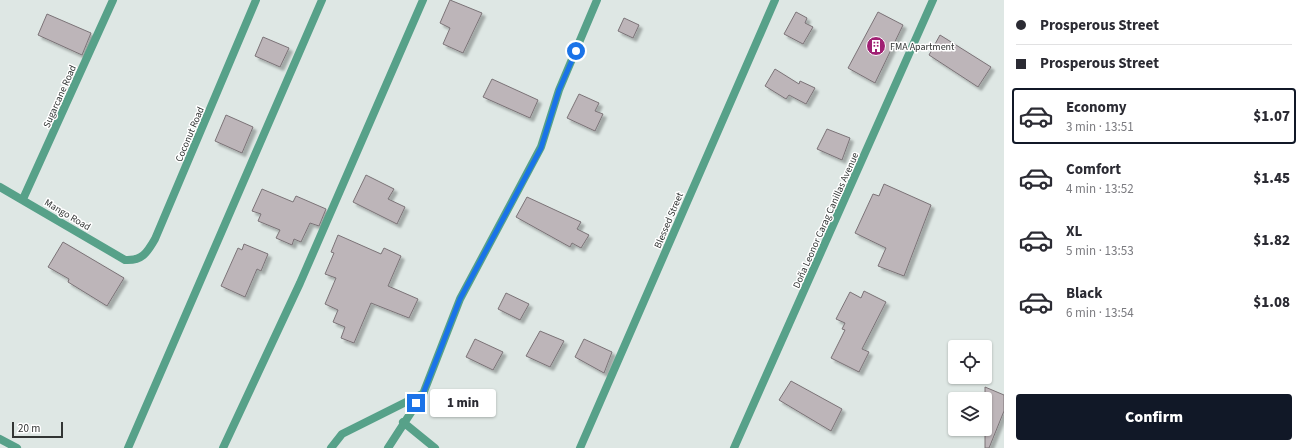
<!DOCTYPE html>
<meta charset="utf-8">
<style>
body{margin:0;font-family:"Source Sans 3",sans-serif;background:#f2f2f3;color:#2b2b33;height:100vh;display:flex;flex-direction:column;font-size:15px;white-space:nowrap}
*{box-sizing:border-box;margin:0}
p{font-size:13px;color:#7c7c81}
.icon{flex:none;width:22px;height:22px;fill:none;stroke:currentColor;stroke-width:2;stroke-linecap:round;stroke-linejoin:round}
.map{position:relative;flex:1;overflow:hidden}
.details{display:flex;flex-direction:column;background:#fff;width:300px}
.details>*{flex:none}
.hud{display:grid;align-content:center;height:88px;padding:0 12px;background:#fff}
.controls{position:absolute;left:948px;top:340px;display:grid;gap:8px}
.controls a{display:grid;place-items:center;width:44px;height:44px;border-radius:4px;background:#fff;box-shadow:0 1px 3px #0004;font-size:20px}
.scale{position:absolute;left:12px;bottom:10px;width:51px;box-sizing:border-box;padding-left:4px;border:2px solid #323534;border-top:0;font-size:11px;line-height:14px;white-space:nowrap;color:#323534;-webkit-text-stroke:3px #fff;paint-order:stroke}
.end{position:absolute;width:18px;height:18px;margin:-9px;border:5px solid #1a73e8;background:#fff;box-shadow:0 0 0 2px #fff}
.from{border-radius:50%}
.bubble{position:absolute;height:28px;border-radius:4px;background:#fff;box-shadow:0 1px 3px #0004;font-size:13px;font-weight:800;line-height:28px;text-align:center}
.hud b{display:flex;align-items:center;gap:14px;height:38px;font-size:15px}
.hud b+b{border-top:1px solid #e1e1e2}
.hud i{width:10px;height:10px;background:#2b2b33}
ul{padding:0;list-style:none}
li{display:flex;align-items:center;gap:12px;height:56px;margin:0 8px 6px;padding:0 4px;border:2px solid transparent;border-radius:4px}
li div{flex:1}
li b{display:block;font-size:15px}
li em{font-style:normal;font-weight:800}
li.current{border-color:#111827}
li>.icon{width:36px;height:36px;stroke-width:1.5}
.action{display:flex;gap:8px;margin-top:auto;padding:8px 12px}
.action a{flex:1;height:46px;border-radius:4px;background:#111827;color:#fff;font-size:16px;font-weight:800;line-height:46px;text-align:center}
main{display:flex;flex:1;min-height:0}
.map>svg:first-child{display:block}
.building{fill:#bdb5b9;stroke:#7b7377;filter:url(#shadow)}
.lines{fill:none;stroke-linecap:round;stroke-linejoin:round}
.street{stroke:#57a189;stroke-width:8}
.route{stroke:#1a73e8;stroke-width:5}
.labels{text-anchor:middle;stroke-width:3;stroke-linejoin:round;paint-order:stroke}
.poi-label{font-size:10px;fill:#323534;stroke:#fff;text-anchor:start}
.street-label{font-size:10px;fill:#323534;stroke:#fff}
</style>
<main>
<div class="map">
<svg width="1004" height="448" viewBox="0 0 1004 448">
<defs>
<filter id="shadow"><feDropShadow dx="3.5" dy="3.5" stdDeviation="1" flood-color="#0004"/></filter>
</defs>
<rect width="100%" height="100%" fill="#dee7e4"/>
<path class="building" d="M 450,0 L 482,13 L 463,53 L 443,44 L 450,28 L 440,23 Z
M 796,12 L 807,18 L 805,23 L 813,27 L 803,44 L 784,34 Z
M 878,12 L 903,25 L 875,83 L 848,68 Z
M 47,14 L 91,33 L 82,55 L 38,35 Z
M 624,18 L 639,25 L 633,38 L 618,31 Z
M 940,35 L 991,67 L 978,87 L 929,55 Z
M 263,37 L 289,48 L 280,67 L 255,56 Z
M 775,69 L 799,84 L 800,81 L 815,88 L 806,104 L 789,95 L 786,99 L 765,86 Z
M 492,79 L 538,100 L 530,118 L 483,97 Z
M 579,94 L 599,103 L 595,111 L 603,114 L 595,131 L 567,118 Z
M 226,115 L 253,127 L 242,153 L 215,141 Z
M 827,129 L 850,138 L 842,160 L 817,149 Z
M 366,175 L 394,189 L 388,199 L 405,207 L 397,224 L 353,202 Z
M 884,184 L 931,205 L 904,276 L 878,266 L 886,248 L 855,233 L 873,194 L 879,196 Z
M 262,189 L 293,202 L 296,196 L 326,209 L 319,226 L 310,223 L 301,242 L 294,239 L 292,245 L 276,238 L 280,230 L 258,221 L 261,214 L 252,211 Z
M 527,197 L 581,222 L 577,229 L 589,235 L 581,248 L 572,243 L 570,247 L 516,217 Z
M 338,235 L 381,254 L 384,248 L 401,256 L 388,286 L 418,299 L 409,318 L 371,303 L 354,343 L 341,338 L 345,327 L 333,322 L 338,310 L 325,304 L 336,278 L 325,274 L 334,253 L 331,252 Z
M 63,242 L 124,278 L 107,306 L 68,282 L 69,279 L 48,267 Z
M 244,244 L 268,254 L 261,271 L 257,269 L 245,297 L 221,286 L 238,248 L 242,250 Z
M 864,291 L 886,302 L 862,349 L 869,352 L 859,372 L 831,358 L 845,330 L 842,329 L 845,323 L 836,319 L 850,292 L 861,298 Z
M 506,293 L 529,304 L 520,320 L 498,309 Z
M 540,331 L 564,341 L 550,367 L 526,356 Z
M 475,339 L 503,352 L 493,370 L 466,357 Z
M 584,339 L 612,352 L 604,373 L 575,357 Z
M 791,381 L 842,409 L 831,431 L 779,400 Z
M 985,387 L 1004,395 L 1004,411 L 989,448 L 985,448 Z"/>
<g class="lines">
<path class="street" d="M 0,187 L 125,260 C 142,261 147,253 155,239 L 256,0
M 23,199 L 113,0
M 403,422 L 435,448
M 0,439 L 17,448
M 128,448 L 322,0
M 223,448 L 300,283 L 423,0
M 331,448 L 342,434 L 422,394
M 388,448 L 423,394 L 460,299 L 541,147 L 559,90 L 597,0
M 580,448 L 775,0
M 734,448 L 933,0"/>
</g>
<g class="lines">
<path class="route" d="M 416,403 L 423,394 L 460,299 L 541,148 L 559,90 L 576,51"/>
</g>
<defs>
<g id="building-disc" transform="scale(1)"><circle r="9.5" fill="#a02073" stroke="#fff"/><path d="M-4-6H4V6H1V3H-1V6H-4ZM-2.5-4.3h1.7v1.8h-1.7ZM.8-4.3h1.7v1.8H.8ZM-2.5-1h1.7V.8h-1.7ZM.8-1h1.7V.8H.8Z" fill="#fff"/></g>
</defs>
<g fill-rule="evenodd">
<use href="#building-disc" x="876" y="46"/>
</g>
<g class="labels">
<g class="poi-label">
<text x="890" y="50">FMA Apartment</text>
</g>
<g class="street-label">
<text transform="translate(59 96) rotate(-66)" y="4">Sugarcane Road</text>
<text transform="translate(189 134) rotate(-67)" y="4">Coconut Road</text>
<text transform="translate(68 214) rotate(31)" y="4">Mango Road</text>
<text transform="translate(668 220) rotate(-67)" y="4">Blessed Street</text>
<text transform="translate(825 220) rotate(-66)" y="4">Doña Leonor Carag Canillas Avenue</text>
</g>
</g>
</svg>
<div class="controls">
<a><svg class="icon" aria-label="locate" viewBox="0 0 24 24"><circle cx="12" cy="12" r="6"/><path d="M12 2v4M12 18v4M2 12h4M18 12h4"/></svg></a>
<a><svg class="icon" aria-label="layers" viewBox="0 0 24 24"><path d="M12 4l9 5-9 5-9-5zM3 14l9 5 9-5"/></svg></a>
</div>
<div class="scale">20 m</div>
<i class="end from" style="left:576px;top:51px"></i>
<i class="end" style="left:416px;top:403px"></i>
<div class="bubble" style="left:430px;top:389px;width:66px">1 min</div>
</div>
<section class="details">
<div class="hud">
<b><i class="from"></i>Prosperous Street</b>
<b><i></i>Prosperous Street</b>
</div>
<ul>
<li class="current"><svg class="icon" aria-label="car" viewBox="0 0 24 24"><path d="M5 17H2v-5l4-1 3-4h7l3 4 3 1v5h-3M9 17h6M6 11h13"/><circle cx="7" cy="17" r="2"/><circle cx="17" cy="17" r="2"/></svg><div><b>Economy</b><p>3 min · 13:51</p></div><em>$1.07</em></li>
<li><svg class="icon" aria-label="car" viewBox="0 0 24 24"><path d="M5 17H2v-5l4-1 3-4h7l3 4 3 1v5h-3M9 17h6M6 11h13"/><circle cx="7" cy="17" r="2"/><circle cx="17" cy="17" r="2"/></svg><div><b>Comfort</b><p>4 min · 13:52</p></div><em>$1.45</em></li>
<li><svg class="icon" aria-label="car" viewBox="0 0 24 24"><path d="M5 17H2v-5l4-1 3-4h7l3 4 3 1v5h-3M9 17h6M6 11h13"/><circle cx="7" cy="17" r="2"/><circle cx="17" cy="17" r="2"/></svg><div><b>XL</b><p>5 min · 13:53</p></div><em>$1.82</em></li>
<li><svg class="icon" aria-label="car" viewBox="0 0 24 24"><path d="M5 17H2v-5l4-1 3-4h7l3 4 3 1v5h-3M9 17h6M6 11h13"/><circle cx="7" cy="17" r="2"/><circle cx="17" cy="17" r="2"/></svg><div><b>Black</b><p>6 min · 13:54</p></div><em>$1.08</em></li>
</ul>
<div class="action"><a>Confirm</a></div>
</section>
</main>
